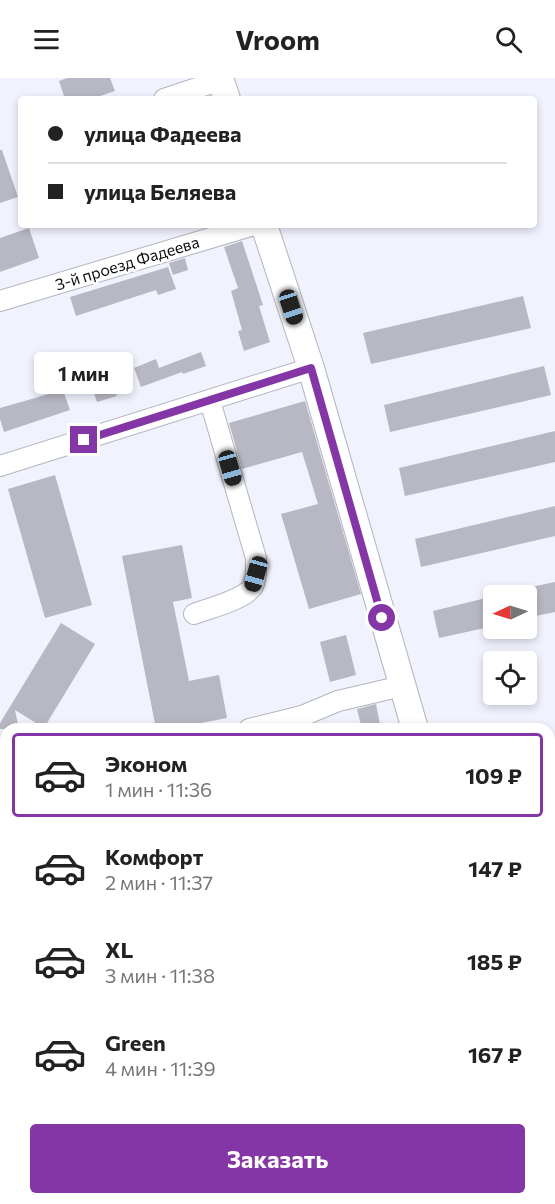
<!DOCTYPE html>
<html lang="ru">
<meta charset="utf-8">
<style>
body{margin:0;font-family:Commissioner,sans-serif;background:#f2f2f2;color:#222;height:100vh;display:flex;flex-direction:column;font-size:22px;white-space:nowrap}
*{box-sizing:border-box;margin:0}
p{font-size:20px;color:#767676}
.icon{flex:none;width:33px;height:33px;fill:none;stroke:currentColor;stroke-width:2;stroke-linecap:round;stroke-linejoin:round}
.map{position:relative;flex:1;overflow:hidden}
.sheet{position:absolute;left:0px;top:645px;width:555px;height:482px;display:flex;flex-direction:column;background:#fff;border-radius:18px 18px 0 0;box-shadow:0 3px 9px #0003}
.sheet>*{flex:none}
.banner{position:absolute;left:18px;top:18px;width:519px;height:132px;border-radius:6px;box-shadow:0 3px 9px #0003;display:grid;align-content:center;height:132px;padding:0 30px;background:#fff}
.needle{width:39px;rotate:266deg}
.buttons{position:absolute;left:483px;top:507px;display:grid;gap:12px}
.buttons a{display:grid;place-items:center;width:54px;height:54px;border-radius:6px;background:#fff;box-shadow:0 3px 9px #0003;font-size:30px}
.end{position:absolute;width:27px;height:27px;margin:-14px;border:8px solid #8536a6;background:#fff;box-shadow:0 0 0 3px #fff}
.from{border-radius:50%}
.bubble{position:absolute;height:42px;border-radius:6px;background:#fff;box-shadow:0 3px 9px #0003;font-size:20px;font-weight:700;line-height:42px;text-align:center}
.car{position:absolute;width:18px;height:36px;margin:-18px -9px;border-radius:8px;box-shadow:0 0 4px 2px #0007;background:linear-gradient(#222 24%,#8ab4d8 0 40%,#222 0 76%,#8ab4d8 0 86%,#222 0)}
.banner b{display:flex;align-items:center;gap:21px;height:57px;font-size:22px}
.banner b+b{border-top:2px solid #e0e0e0}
.banner i{width:15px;height:15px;background:#222}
ul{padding:10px 0 0;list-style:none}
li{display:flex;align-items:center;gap:18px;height:84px;margin:0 12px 9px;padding:0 18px;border:3px solid transparent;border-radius:6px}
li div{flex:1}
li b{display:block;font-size:22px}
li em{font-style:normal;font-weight:700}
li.selected{border-color:#8536a6}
li>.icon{width:54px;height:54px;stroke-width:1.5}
.primary-button{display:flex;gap:12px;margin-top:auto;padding:12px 30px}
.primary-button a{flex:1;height:69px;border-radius:6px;background:#8536a6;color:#fff;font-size:24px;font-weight:700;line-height:69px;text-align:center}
header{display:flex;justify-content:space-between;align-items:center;height:78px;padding:0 30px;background:#fff;font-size:27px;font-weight:700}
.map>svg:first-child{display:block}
.building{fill:#b7b8c4}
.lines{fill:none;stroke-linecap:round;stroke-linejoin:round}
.minor-casing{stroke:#b3b5c0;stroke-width:22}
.major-casing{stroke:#b3b5c0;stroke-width:28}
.minor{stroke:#fff;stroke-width:20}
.major{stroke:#fff;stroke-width:26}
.route{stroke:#8536a6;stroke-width:8}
.labels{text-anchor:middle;stroke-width:5;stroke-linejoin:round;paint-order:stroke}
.street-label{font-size:16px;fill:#0f0f13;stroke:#fff}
</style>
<header><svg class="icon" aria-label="menu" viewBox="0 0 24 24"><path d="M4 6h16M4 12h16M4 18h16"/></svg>Vroom<svg class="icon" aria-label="search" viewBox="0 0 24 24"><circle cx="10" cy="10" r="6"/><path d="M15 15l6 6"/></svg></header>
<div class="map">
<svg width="555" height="1126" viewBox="0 0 555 1126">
<rect width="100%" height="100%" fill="#f0f2fe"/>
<path class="building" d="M 67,0 L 110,0 L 115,13 L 91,21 L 65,21 L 59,3 Z
M 0,72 L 2,72 L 18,119 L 0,125 Z
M 29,150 L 39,180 L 0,194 L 0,160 Z
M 242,163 L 263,227 L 259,228 L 270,264 L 244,273 L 238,253 L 242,252 L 231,213 L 238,210 L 224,169 Z
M 185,180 L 188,192 L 173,197 L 169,185 Z
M 168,189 L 176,211 L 158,217 L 156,212 L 76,238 L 70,219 Z
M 523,218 L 531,250 L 371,286 L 363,255 Z
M 201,274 L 206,288 L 183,296 L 182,294 L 141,309 L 134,290 L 156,281 L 159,290 Z
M 544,288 L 551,317 L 390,354 L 384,327 Z
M 110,295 L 117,318 L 97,324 L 89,301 Z
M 63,312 L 70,332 L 4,354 L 0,341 L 0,330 Z
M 305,323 L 361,516 L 309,531 L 281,436 L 318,426 L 302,374 L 242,391 L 229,345 Z
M 555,353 L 555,384 L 405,418 L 399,390 Z
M 55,397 L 92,527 L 45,540 L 8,411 Z
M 555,428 L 555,458 L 421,489 L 415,461 Z
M 182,467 L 192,520 L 173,524 L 189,603 L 219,597 L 227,640 L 170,651 L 156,651 L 122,478 Z
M 555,504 L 555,534 L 526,540 L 526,510 Z
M 494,518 L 494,548 L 439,560 L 433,533 Z
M 61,545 L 95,566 L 44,650 L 15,632 L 19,651 L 0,651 L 0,645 Z
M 346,557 L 356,597 L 330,604 L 320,564 Z
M 376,626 L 381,651 L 362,651 L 357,631 Z"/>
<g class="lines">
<g class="minor-casing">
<path id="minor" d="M 164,21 L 221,2
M 0,223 L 254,147
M 0,388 L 311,290
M 194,536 C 209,530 245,522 253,508 C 257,500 256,489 256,480 L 210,323
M 249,651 L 302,638 L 338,623 L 402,608
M 0,749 L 6,748
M 0,874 L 6,875
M 0,972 L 6,969"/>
</g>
<g class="major-casing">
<path id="major" d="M 220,0 L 227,21
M 264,147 L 311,290 L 415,651
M 537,1126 L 537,1120"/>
</g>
<use href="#minor" class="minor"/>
<use href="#major" class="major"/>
</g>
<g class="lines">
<path class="route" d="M 84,362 L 311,290 L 382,540"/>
</g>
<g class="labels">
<g class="street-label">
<text transform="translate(127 185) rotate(-17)" y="6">3-й проезд Фадеева</text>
</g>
</g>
</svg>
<div class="buttons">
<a><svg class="needle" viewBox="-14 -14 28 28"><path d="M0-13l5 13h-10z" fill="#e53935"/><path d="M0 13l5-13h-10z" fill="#767676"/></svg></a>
<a><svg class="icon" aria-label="locate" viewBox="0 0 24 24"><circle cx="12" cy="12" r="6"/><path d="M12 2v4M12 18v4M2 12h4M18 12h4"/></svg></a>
</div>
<i class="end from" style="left:382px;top:540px"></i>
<i class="end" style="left:84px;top:362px"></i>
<div class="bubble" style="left:34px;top:274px;width:99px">1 мин</div>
<i class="car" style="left:291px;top:229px;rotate:162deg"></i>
<i class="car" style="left:230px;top:390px;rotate:164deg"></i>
<i class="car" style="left:256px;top:496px;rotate:196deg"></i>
<div class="banner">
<b><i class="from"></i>улица Фадеева</b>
<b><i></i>улица Беляева</b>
</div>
<section class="sheet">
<ul>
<li class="selected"><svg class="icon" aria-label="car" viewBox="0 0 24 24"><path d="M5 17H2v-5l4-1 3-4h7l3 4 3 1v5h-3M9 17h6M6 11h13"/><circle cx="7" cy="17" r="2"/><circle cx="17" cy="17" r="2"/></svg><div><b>Эконом</b><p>1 мин · 11:36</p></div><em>109 ₽</em></li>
<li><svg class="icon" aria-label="car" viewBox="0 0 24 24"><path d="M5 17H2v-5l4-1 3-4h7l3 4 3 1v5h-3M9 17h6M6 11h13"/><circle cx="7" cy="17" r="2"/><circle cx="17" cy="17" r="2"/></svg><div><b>Комфорт</b><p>2 мин · 11:37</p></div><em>147 ₽</em></li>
<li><svg class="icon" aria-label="car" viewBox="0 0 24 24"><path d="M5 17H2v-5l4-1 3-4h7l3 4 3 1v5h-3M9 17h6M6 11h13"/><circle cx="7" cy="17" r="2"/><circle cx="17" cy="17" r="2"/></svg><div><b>XL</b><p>3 мин · 11:38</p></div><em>185 ₽</em></li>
<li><svg class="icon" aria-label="car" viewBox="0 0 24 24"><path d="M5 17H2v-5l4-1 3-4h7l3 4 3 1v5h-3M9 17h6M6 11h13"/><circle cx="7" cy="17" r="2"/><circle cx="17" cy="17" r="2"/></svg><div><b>Green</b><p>4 мин · 11:39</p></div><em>167 ₽</em></li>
</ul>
<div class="primary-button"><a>Заказать</a></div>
</section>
</div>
